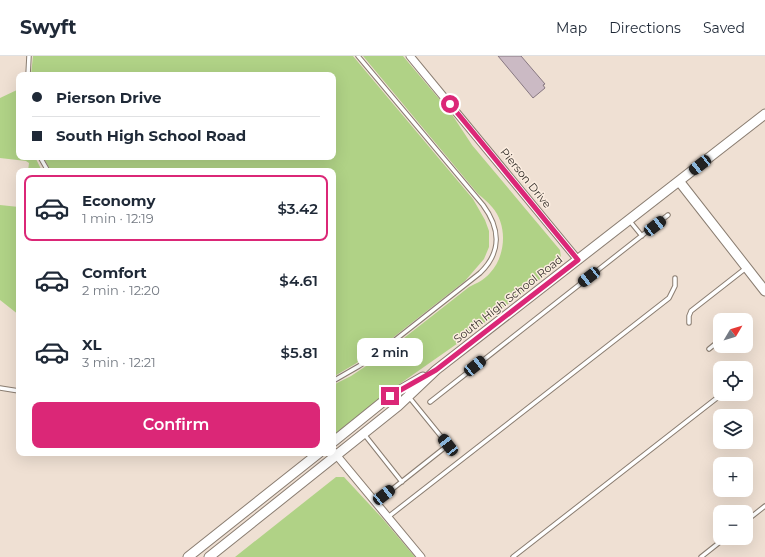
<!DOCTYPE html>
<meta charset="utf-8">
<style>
body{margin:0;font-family:Montserrat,sans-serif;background:#f6f6f7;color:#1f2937;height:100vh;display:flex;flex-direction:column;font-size:15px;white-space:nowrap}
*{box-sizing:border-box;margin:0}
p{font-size:13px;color:#747a83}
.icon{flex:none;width:22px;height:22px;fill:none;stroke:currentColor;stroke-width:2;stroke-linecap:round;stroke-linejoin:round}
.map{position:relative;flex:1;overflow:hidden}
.side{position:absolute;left:16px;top:112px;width:320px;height:288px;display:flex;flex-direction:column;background:#fff;border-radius:8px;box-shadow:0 4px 16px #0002}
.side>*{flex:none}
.top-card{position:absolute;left:16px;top:16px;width:320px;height:88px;border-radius:8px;box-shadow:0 4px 16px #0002;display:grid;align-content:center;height:88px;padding:0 16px;background:#fff}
.needle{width:26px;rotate:52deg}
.fabs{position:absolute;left:713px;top:257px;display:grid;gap:8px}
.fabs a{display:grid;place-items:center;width:40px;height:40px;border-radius:8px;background:#fff;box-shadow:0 4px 16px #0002;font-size:20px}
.end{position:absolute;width:18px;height:18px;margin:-9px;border:5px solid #db2777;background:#fff;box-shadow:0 0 0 2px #fff}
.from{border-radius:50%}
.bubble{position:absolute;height:28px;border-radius:8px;background:#fff;box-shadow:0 4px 16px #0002;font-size:13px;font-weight:600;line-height:28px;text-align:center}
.car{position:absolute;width:12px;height:24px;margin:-12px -6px;border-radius:5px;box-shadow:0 0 3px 1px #0007;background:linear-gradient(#222 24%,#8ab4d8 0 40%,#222 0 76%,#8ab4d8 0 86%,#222 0)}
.top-card b{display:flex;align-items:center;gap:14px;height:38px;font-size:15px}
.top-card b+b{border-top:1px solid #e0e1e3}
.top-card i{width:10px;height:10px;background:#1f2937}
ul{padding:7px 0 0;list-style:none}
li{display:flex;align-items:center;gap:12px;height:66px;margin:0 8px 6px;padding:0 8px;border:2px solid transparent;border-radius:8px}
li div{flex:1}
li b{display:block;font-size:15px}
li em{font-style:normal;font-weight:600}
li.on{border-color:#db2777}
li>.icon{width:36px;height:36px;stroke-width:1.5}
.cta{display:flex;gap:8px;margin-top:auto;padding:8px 16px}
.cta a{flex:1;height:46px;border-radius:8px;background:#db2777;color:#fff;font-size:16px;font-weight:600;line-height:46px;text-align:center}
header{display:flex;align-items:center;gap:24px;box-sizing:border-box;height:56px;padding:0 20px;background:#fff;border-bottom:1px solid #e0e1e3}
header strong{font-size:19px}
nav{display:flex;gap:22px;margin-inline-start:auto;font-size:14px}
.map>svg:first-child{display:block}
.green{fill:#b0d286}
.building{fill:#cbbac4;stroke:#877881}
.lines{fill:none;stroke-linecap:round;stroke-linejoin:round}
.service-casing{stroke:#8a7d71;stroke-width:5.5}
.minor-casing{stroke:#8a7d71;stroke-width:9}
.tertiary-casing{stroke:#8a7d71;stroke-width:11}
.service{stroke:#fff;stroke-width:3.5}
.minor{stroke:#fff;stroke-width:7}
.tertiary{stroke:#fff;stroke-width:9}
.route{stroke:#db2777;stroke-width:5}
.labels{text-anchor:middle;stroke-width:3;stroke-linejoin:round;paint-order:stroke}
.street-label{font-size:11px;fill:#35302b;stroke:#fcede0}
</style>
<header>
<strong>Swyft</strong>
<nav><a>Map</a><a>Directions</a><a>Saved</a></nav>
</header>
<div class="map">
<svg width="765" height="501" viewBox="0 0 765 501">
<rect width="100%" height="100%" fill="#efe0d3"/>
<path class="green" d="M 33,0 L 353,0 L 473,143 L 485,164 L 489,175 L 489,191 L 484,203 L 465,225 L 381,291 L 355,308 L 333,321 L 333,115 L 51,115 L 43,101 L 333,101 L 333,19 L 31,19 Z
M 363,0 L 403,0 L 451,57 L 472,89 L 560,194 L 561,201 L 558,209 L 461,285 L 391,334 L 336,377 L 333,378 L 333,329 L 351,320 L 381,300 L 469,231 C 477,227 484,224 490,217 C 506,200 508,169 492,151 C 488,146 483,142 478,138 Z
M 19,33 L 19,101 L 35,101 L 42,115 L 28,115 L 29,107 L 26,105 L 0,102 L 0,42 Z
M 0,149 L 19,151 L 19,259 L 0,244 Z
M 336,421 L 344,421 L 382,462 L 415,501 L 235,501 Z"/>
<path class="building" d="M 498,0 L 521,0 L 545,28 L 543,29 L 545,32 L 533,42 Z"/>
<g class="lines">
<g class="service-casing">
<path id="service" d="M 28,19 L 29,0
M 40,101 L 48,115
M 629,164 L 642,180
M 745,264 L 748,262
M 689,267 L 689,260 L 691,255 L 746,212
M 709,293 L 720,284
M 333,325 L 359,310 L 376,299 L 480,217 C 502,196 500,172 483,149 L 358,0
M 0,332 L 19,335
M 430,346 L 668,159
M 364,378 L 402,426
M 376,446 L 448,389 L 409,341
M 388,461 L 669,242 L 675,230 L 675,222
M 746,465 L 765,450
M 513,501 L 722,338
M 701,501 L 725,482"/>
</g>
<g class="minor-casing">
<path id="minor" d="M 410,0 L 578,204
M 333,395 L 421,501"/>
</g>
<g class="tertiary-casing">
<path id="tertiary" d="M 679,125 L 765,235
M 333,386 L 390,340 L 423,321
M 188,501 L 319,397
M 209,501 L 398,350 L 436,314 L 765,58"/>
</g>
<use href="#service" class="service"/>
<use href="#minor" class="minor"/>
<use href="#tertiary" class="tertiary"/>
</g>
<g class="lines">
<path class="route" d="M 390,340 L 436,314 L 578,204 L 450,48"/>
</g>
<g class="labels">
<g class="street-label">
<text transform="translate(526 122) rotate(51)" y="4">Pierson Drive</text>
<text transform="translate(508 243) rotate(-38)" y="4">South High School Road</text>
</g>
</g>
</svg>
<div class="fabs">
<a><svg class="needle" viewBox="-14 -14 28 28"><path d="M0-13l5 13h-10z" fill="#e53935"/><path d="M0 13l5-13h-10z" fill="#747a83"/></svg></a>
<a><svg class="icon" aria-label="locate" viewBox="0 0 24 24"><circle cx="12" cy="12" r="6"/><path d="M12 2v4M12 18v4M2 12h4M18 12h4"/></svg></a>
<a><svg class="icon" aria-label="layers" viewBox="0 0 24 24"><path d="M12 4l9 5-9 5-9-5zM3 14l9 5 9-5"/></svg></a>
<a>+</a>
<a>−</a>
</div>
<i class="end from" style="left:450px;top:48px"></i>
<i class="end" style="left:390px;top:340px"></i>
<div class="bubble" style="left:357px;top:282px;width:66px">2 min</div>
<i class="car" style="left:700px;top:109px;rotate:232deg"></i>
<i class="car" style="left:655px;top:170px;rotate:52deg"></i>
<i class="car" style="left:589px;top:221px;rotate:232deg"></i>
<i class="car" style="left:475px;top:310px;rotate:51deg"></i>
<i class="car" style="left:448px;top:389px;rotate:322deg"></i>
<i class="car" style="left:384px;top:439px;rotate:52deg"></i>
<div class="top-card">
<b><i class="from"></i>Pierson Drive</b>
<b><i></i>South High School Road</b>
</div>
<section class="side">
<ul>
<li class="on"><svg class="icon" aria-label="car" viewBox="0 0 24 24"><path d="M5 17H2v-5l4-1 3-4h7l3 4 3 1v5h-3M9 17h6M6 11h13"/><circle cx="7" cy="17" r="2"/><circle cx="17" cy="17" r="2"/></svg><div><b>Economy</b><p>1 min · 12:19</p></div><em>$3.42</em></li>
<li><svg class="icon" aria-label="car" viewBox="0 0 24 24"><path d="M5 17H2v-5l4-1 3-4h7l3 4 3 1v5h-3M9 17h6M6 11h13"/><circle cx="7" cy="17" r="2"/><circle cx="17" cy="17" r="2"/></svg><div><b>Comfort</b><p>2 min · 12:20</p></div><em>$4.61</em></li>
<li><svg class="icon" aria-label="car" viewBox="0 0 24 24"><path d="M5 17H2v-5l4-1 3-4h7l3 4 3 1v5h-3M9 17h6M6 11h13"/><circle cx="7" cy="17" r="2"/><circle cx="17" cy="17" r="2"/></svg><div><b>XL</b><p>3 min · 12:21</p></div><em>$5.81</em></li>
</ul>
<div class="cta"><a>Confirm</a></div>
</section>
</div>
